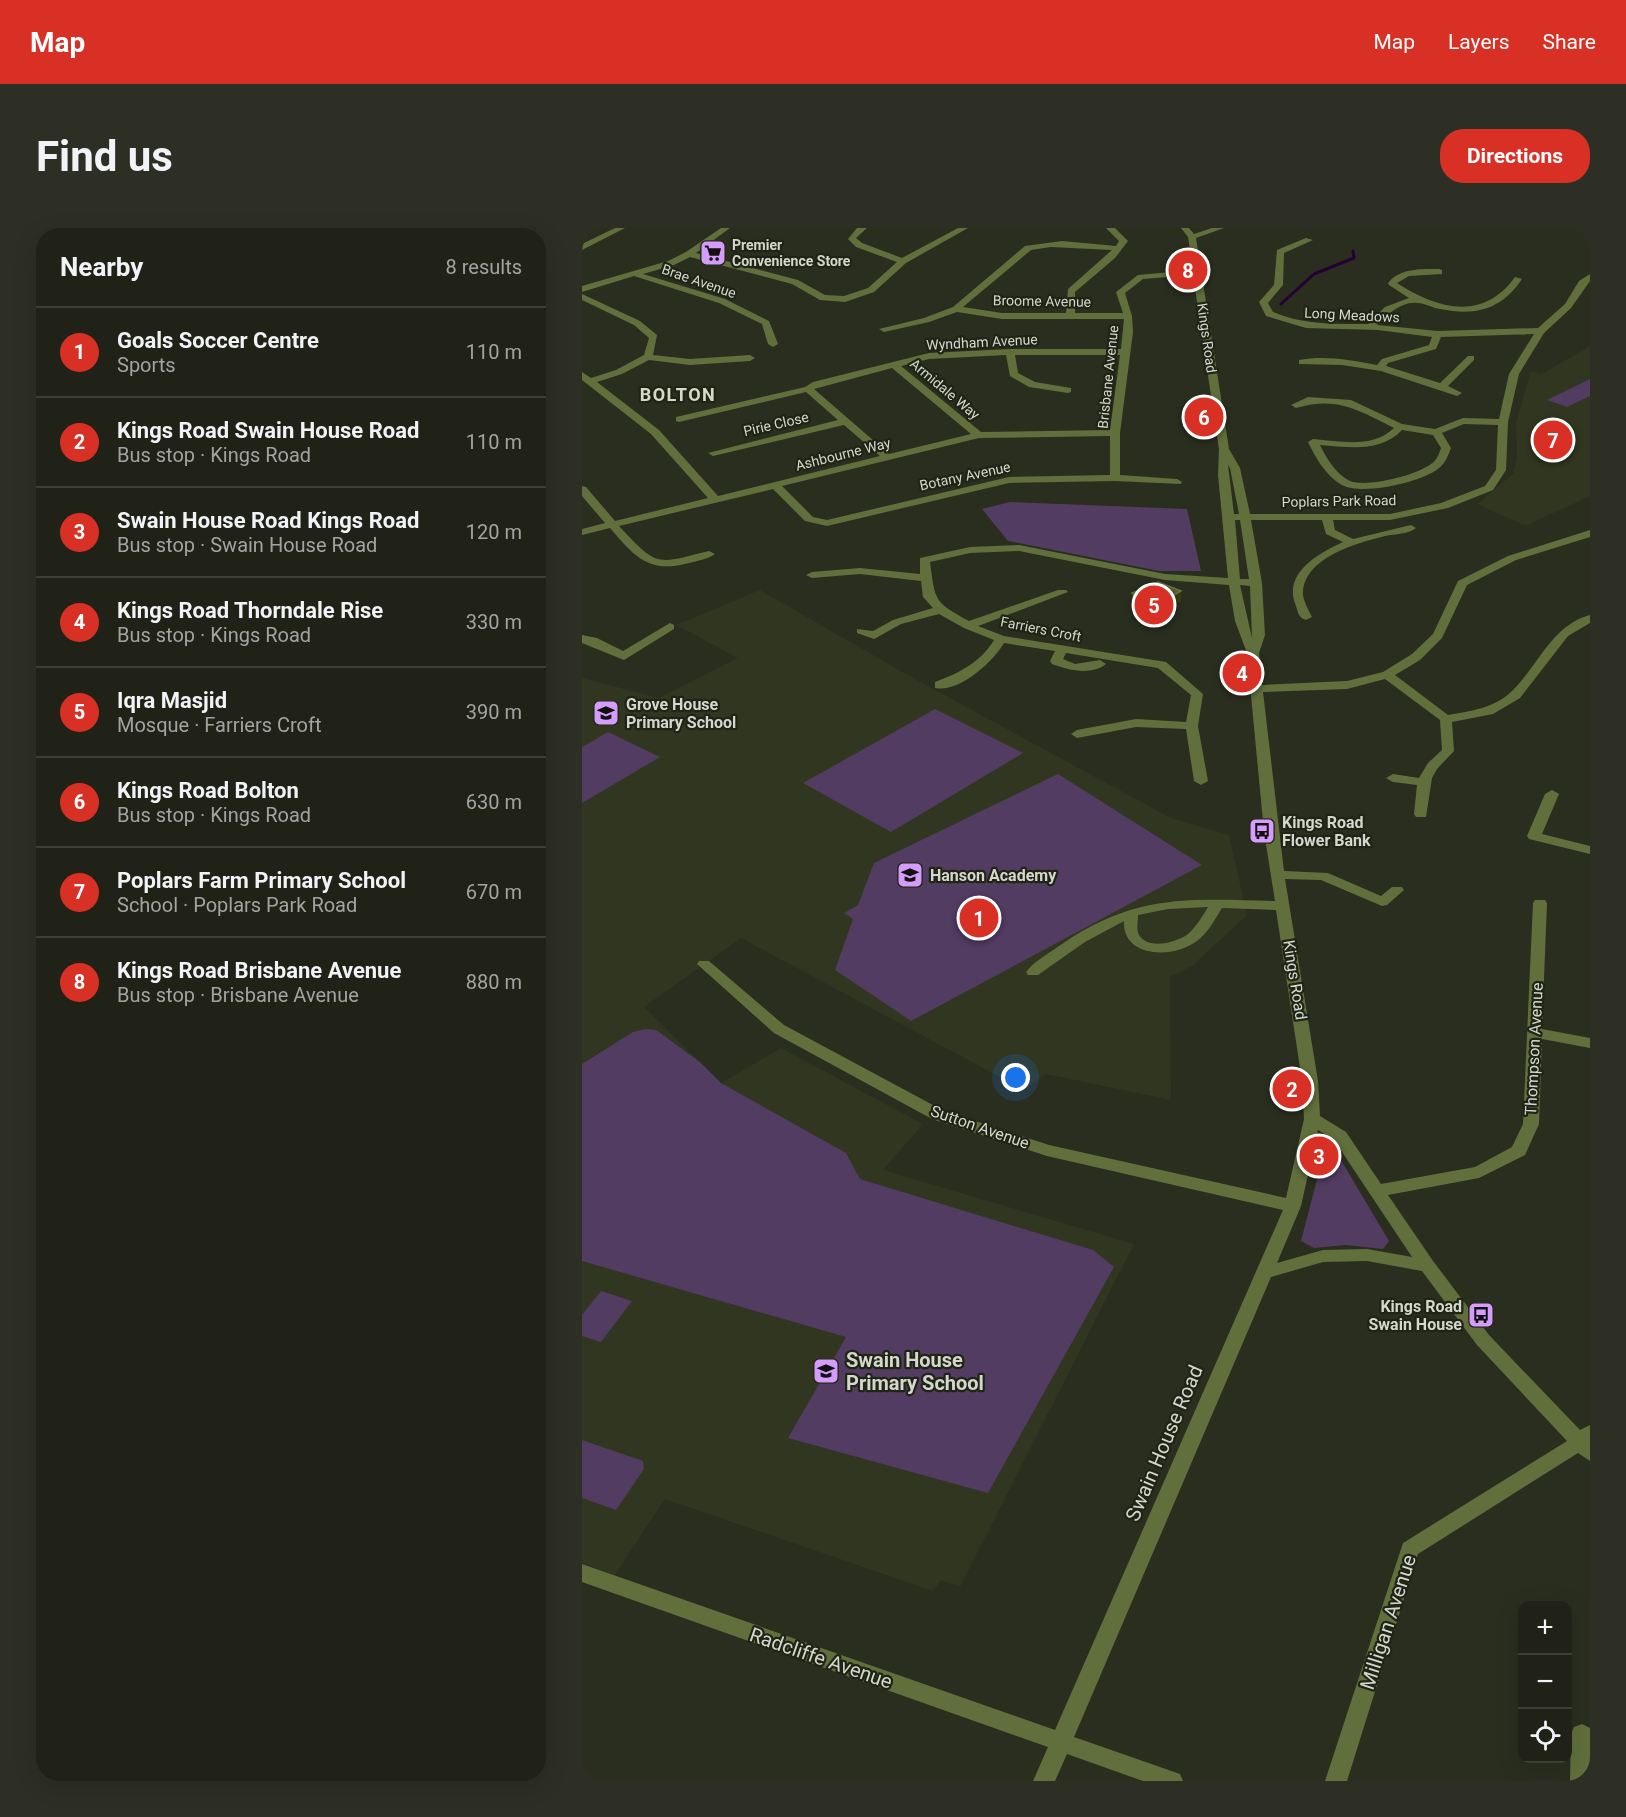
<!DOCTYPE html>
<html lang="en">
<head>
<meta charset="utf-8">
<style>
  body { margin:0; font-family:Roboto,sans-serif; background:#2d2f24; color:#f1f3f6 }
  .controls { position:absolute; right:18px; bottom:18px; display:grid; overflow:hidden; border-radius:12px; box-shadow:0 6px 24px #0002 }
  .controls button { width:54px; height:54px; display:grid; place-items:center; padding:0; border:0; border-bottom:2px solid #3d3f36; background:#202217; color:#f1f3f6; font:30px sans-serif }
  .you { position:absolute; left:434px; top:850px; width:21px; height:21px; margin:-15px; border:4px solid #fff; border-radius:50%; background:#1a73e8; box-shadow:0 0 0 9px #1a73e833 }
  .badge { display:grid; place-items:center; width:39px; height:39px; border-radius:50%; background:#d93025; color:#fff; font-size:20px; font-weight:700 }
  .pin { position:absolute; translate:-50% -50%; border:3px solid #fff; box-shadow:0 2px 6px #0006 }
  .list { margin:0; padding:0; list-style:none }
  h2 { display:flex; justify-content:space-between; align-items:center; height:78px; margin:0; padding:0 24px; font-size:26px }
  h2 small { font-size:20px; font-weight:400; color:#a2a4a1 }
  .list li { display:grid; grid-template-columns:39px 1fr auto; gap:18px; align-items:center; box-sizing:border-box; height:90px; padding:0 24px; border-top:2px solid #3d3f36 }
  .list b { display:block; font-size:22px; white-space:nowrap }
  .list p { margin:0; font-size:20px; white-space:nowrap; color:#a2a4a1 }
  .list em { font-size:20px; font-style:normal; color:#a2a4a1 }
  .icon { flex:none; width:33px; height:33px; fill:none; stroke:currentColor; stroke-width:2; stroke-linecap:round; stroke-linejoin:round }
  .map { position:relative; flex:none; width:1008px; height:1553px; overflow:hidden; border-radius:24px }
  header { display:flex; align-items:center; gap:36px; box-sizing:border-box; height:84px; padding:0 30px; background:#d93025; color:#fff }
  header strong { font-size:28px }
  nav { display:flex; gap:33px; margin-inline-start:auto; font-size:21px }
  .intro { display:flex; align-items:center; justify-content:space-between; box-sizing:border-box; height:144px; padding:0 36px }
  h1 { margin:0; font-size:42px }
  .button { padding:15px 27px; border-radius:24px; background:#d93025; color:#fff; font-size:21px; font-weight:700 }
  main { display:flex; gap:36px; padding:0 36px }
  aside { flex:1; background:#202217; border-radius:24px; box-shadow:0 6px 24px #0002 }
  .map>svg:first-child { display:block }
  .built { fill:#303620 }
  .green { fill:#523c61 }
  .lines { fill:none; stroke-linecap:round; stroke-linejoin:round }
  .stream { stroke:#240037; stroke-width:3 }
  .minor { fill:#616f3c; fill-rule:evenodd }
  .wall { fill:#465316 }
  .shaded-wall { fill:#343e11 }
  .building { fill:#556129; stroke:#697443; stroke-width:1.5 }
  .labels { text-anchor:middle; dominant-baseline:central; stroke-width:4.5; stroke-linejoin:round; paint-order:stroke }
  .far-poi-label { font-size:14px; font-weight:bold; fill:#d4d7cd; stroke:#202415; text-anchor:start }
  .far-street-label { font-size:14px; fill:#d4d7cd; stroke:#202415 }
  .poi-label { font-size:16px; font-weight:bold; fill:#d4d7cd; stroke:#202415; text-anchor:start }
  .street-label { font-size:16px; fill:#d4d7cd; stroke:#202415 }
  .far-district-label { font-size:18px; font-weight:bold; letter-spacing:1.5px; fill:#d5dbc7; stroke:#202415 }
  .near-poi-label { font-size:20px; font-weight:bold; fill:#d4d7cd; stroke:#202415; text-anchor:start }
  .near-street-label { font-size:20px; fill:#d4d7cd; stroke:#202415 }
</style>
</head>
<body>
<header>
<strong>Map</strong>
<nav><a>Map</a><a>Layers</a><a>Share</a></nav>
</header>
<div class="intro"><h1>Find us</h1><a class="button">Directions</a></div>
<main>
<aside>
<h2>Nearby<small>8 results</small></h2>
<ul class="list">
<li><span class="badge">1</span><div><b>Goals Soccer Centre</b><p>Sports</p></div><em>110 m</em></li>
<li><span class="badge">2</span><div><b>Kings Road Swain House Road</b><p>Bus stop · Kings Road</p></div><em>110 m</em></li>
<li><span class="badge">3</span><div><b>Swain House Road Kings Road</b><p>Bus stop · Swain House Road</p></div><em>120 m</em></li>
<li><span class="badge">4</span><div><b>Kings Road Thorndale Rise</b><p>Bus stop · Kings Road</p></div><em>330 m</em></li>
<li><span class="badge">5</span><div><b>Iqra Masjid</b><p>Mosque · Farriers Croft</p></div><em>390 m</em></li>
<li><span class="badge">6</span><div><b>Kings Road Bolton</b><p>Bus stop · Kings Road</p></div><em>630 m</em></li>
<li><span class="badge">7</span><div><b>Poplars Farm Primary School</b><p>School · Poplars Park Road</p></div><em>670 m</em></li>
<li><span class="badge">8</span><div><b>Kings Road Brisbane Avenue</b><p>Bus stop · Brisbane Avenue</p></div><em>880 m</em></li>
</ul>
</aside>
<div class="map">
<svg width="1008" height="1553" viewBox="0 0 1008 1553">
  <rect width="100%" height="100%" fill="#2a2e1f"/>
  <path class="built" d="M1008 118V268L944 298 895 276 931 246 935 230 934 194 949 143 960 146Z
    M178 362 331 450 589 590 647 607 665 687 610 738 588 749 589 872 464 846 442 862 159 710 62 779 139 855 199 820 341 896 301 942 552 1016 378 1359 359 1352 351 1363 83 1271 33 1347 0 1335V450L77 470 156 430 94 397Z"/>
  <path class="green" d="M1008 151V168L985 179 965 172Z
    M428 274 605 281 619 343H577L426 313 400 281Z
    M353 481 441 525 309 604 221 555Z
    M26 504 78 529 0 575V519Z
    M476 546 620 637 329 793 253 742 271 691 262 685 276 677 292 635Z
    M63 801 74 802 118 834 139 855 264 925 278 951 511 1022 532 1039 406 1265 206 1210 264 1109 0 1033V836L51 804Z
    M744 917H750L807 1013 801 1021 764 1017 732 1020 719 1013Z
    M19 1063 50 1073 19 1114 0 1108V1087Z
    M0 1212 61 1233 62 1241 34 1282 0 1270Z"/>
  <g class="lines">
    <path class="stream" d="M699 76 732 46 772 30 771 23"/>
    <path class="minor" d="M33 0H43L0 22V16Z
      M139 0H148L114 25 216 52 243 67 262 68 286 60 315 34 274 19 266 11 275 0H285L274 10 280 15 320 30 376 0H386L324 35 292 64 263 74 238 72 210 56 108 29 92 37 61 46 143 71 187 93 196 116 191 119 186 116 180 96 137 75 52 48 0 64V58L86 33 104 24Z
      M524 0H533L546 13 533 30 493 64V85H541L534 64 556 47 611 42 606 9 599 0H607L612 6 630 0H642L614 10 647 221 658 240 668 286H808L859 275 903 258 914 242 916 197 882 196 860 205 869 220C866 227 864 235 857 240 841 254 780 268 760 257 745 249 733 229 726 214L731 211C758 213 790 221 812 200 776 182 755 168 714 180L709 177 726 169 769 172 820 196 853 201 881 190 917 191 927 146 952 106 859 109 854 121 806 135 804 138 858 155 886 128H892V132L866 158 880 165 875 168 799 143 760 137 717 136V132C742 127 770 132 795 137L800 131 847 117 850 109 796 102 724 100 684 88 677 74 692 57 695 22 724 10 731 12 702 25 701 57 686 75 691 84C722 97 753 96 786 96L803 79 827 70 807 57 806 55C818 40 839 41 857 41L860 42V46L827 48 815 55C855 81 901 94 933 49L940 51C919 82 894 88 858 81 851 80 843 75 835 75 820 73 805 87 795 97L856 103 956 100 983 76 997 53 1008 46V53L989 80 962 105 937 146 926 194 924 242 911 262 866 280 808 292H751L753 302 771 311 829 297 834 300C827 306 813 306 803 308 775 315 720 330 721 367 722 374 727 383 730 389L724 392C717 390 716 385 714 378 700 345 736 326 761 314L744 306 740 292H669L680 355 683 407 677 425 680 457 765 453 801 444 830 426 851 406 876 353 926 328 1008 302V309L934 332 885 357 860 410 838 432 813 447 866 487C889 483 913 480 930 463 956 438 970 397 1008 387V395L986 408 938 470 911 486 870 494 872 523 855 541 850 550 844 589H834L832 586 835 557 811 554 804 550 811 546 837 550 846 535 860 522 858 492 803 451 765 461 681 464 702 643 746 645 799 668 810 659H820L822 662 805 677 800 678 739 652 703 651 736 853 738 888 764 904 799 956 893 939 930 919 941 896 951 675 953 672H963L965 675 960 801 1008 810V820L960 811 957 896 943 927 897 950 806 967 851 1033 907 1107 998 1202 1008 1197V1233L996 1225 836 1326 765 1553H743L821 1315 985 1213 895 1117 840 1043 785 1033 741 1034 689 1049 492 1509 598 1546 601 1553H561L485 1526 473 1553H451L466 1519 0 1354V1336L473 1502 701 982 465 928 350 891 192 805 115 736 117 733H127L202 797 362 883 467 917 704 970 722 891 720 853 694 682 640 680C633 691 626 705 615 713 591 731 540 730 542 693L503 714 456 747H446L444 744C452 733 469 724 480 716 554 665 608 671 693 673L682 604 665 425 653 393 647 357 583 352 437 323 388 325 348 334C353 373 352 374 387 393L476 362H484L486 364 396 398 422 408 584 434 621 466 616 498 626 553 619 557 612 553 604 501 554 499 495 510 489 506 495 502 554 491 604 494 609 467 576 440 484 425 481 431 493 436 518 432 524 436C509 448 486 442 470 436L468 433 473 423 422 415C411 434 377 465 353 460V454C377 445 398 435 412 412L382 400 357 386 319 396 292 411 275 405V401L291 403 311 392 351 380 341 369 339 353 278 346 230 350 224 347 230 344 278 340 338 346V330L388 319 437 317 583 346 646 350 636 247 637 221 611 47 561 51 543 65 550 88 551 104 538 205V247L595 251 600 254 599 256 533 253 427 255 245 298 223 293 191 261 37 298C76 340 74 336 127 323L133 326C126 331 115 333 107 335 67 346 53 329 28 300L0 307V301L23 295 0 268V258L4 259 33 293 126 270 69 206 0 152V144L9 150 34 142 62 127 67 110 52 97 0 72V66L58 93 75 107 71 127 108 131 168 127 173 130 168 133 108 137 67 132 40 146 15 154 77 202 136 268 298 228 262 197 131 228 126 225 256 192 224 164 97 194 94 193V189L223 159 231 154 347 125 428 121H539L542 91H420L375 84 347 94 302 104 297 101 342 90 371 79 443 18 480 13 534 18 537 13ZM469 19 530 22 486 61 484 85H420L381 79 449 22ZM424 127 428 148 447 159 486 165 489 164V160L453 154 436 145 433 127H538L528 202 399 204 319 138 347 131ZM310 140 389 206 307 226 232 161ZM820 202 851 207 859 220C857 226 855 232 849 236 835 247 785 260 768 253 755 247 744 230 738 217 767 219 798 225 820 202ZM528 208V247L427 249 245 292 231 289 200 258 397 210ZM646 237 648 240 657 286H652ZM653 292H658L667 351H658ZM658 357 668 358 670 410ZM626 679C620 689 614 699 606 706 594 715 566 722 557 707 554 701 556 694 556 687L586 681ZM736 902 752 912 830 1029 785 1021 741 1022 695 1035 719 978Z
      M88 395 92 397V401L42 432 0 415V407L15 410 41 423Z
      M970 562 977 566 960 606 1008 618V626L947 611 945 608 963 566Z
      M1000 1496 1008 1500V1553H988L989 1506 992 1499Z"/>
  </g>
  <path class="wall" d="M599 363V373L573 388 550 375V365Z"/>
  <path class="shaded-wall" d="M599 363V373L573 388V378Z"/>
  <path class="building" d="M576 354 599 363 573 378 550 365Z"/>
  <defs>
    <g id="supermarket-square" transform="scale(1.35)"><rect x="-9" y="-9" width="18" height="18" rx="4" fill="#d59cfb" stroke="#202415"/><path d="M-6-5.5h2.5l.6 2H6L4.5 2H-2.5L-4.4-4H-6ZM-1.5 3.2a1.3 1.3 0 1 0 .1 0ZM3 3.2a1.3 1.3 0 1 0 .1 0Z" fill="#111"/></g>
    <g id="school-square" transform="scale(1.35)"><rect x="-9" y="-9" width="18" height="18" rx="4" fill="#d59cfb" stroke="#202415"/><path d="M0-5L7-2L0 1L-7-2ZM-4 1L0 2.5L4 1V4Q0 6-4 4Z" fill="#111"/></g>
    <g id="bus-square" transform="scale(1.35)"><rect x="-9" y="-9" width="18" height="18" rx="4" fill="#d59cfb" stroke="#202415"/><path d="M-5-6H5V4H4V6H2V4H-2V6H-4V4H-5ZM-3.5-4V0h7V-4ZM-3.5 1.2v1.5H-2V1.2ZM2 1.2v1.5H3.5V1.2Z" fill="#111"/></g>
  </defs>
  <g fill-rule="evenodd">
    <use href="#supermarket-square" x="131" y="25"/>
    <use href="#school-square" x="24" y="485"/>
    <use href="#bus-square" x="680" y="603"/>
    <use href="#school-square" x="328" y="647"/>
    <use href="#bus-square" x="899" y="1087"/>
    <use href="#school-square" x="244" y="1143"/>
  </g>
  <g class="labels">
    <g class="far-poi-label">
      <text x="150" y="17">Premier<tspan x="150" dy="16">Convenience Store</tspan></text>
    </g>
    <g class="far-street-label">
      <text transform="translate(117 53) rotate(19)">Brae Avenue</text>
      <text transform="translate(460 73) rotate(1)">Broome Avenue</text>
      <text transform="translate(770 87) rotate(3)">Long Meadows</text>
      <text transform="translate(625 110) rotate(82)">Kings Road</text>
      <text transform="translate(400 114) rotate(-3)">Wyndham Avenue</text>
      <text transform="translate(526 149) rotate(-84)">Brisbane Avenue</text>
      <text transform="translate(363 161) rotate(40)">Armidale Way</text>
      <text transform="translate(194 196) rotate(-13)">Pirie Close</text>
      <text transform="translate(261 226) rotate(-14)">Ashbourne Way</text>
      <text transform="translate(383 248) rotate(-12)">Botany Avenue</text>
      <text transform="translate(757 273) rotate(-1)">Poplars Park Road</text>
      <text transform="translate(459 401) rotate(11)">Farriers Croft</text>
    </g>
    <g class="poi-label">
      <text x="44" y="476">Grove House<tspan x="44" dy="18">Primary School</tspan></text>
      <text x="700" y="594">Kings Road<tspan x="700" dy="18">Flower Bank</tspan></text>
      <text x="348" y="647">Hanson Academy</text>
      <text x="880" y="1078" text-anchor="end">Kings Road<tspan x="880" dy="18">Swain House</tspan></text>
    </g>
    <g class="street-label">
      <text transform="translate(713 752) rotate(81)">Kings Road</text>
      <text transform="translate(952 821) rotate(-87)">Thompson Avenue</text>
      <text transform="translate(398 899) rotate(19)">Sutton Avenue</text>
    </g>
    <g class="far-district-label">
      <text x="96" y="166">BOLTON</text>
    </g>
    <g class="near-poi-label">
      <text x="264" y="1132">Swain House<tspan x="264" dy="23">Primary School</tspan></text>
    </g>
    <g class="near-street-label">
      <text transform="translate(582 1215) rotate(-67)">Swain House Road</text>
      <text transform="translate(806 1394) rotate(-72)">Milligan Avenue</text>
      <text transform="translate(239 1430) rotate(19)">Radcliffe Avenue</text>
    </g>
  </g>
</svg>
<div class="controls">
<button>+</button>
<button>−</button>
<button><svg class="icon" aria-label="locate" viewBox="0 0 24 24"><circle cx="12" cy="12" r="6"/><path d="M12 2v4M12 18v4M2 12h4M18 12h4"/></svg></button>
</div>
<div class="you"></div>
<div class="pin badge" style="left:397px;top:690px">1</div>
<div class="pin badge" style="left:710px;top:861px">2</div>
<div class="pin badge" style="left:737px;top:928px">3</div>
<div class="pin badge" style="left:660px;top:445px">4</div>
<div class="pin badge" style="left:572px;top:377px">5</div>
<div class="pin badge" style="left:622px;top:189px">6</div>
<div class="pin badge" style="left:971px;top:212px">7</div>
<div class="pin badge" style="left:606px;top:42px">8</div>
</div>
</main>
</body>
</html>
